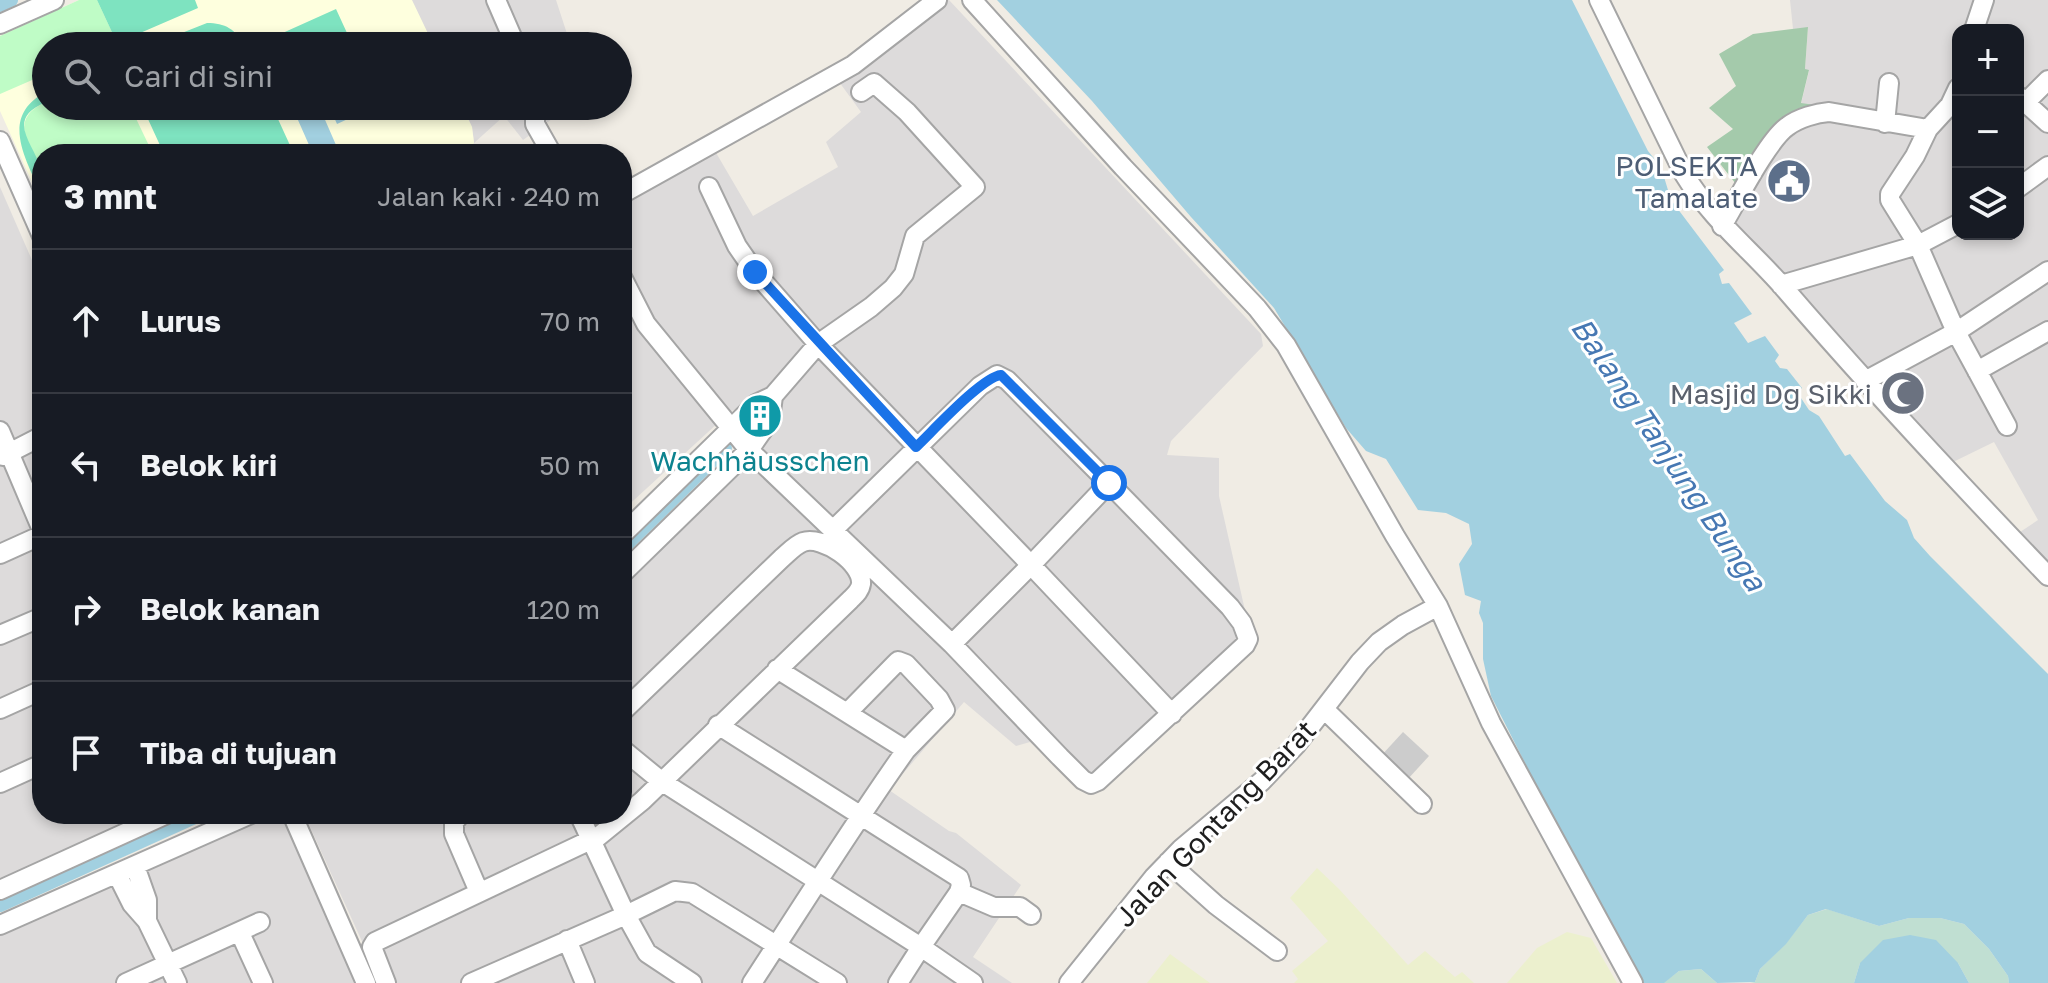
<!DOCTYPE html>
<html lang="id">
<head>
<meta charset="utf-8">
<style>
  body { margin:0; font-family:"Golos Text",sans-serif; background:#242831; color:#f1f3f6 }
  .controls { position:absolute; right:24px; top:24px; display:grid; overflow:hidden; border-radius:16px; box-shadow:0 4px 12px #0003 }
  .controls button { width:72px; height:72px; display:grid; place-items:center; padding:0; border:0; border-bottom:2px solid #363941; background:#171b24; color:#f1f3f6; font:40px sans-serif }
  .stop { position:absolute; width:24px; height:24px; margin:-18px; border:6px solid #1a73e8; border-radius:50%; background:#fff }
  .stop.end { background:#1a73e8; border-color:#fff; box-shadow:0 2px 8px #0008 }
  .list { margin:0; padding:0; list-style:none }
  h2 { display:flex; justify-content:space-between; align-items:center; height:104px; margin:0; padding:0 32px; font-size:34px }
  h2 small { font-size:26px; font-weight:400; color:#9ea1a6 }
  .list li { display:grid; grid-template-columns:52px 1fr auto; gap:24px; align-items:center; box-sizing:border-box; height:144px; padding:0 32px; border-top:2px solid #363941 }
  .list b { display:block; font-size:30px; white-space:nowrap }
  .list em { font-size:26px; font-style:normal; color:#9ea1a6 }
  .icon { flex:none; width:44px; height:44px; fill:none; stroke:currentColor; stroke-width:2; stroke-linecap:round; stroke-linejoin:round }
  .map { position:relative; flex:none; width:2048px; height:983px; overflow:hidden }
  .search { position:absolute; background:#171b24; box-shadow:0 4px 12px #0003; left:32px; top:32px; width:600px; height:88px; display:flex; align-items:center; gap:20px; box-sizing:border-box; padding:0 28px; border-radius:44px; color:#9ea1a6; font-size:30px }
  .panel { position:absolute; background:#171b24; box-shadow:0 4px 12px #0003; left:32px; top:144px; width:600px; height:680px; border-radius:32px }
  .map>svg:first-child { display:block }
  .residential { fill:#dddbdb; fill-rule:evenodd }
  .education { fill:#feffde }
  .religious { fill:#ccc }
  .farmland { fill:#ecf0ce }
  .wetland { fill:#c0dfd2 }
  .cemetery { fill:#a4caab }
  .park { fill:#bffcc6 }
  .pitch { fill:#7ee3c0 }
  .water { fill:#a2d0e0 }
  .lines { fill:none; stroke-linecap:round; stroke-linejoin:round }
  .canal { stroke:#a2d0e0; stroke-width:14 }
  .minor-casing { stroke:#a5a5a5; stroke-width:22 }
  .minor { stroke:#fff; stroke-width:18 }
  .route { stroke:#1a73e8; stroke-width:10 }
  .labels { text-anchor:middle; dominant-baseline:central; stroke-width:6; stroke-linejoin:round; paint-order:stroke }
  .service-label { font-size:28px; fill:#4e5e75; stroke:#fff; text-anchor:end }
  .worship-label { font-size:28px; fill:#5b616d; stroke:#fff; text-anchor:end }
  .culture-label { font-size:28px; fill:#0d838f; stroke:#fff }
  .street-label { font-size:28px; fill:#1e1e1e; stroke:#fff }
  .water-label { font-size:30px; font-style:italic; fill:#4678b3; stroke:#fff }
</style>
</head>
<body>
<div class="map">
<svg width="2048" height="983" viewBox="0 0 2048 983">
  <rect width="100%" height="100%" fill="#f0ece4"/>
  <path class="residential" d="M411 0H556L571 46H433Z
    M942 0H949L1261 334 1263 346 1171 441 1167 455 1219 458V496L1252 641 1090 794 1030 742 1016 746 964 702 889 790 949 831 956 833 1021 885 973 957 1012 983H381L304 814H622V575L766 432 741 408 731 411 622 511V198L715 151 753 216 838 167 826 142 861 112 837 79Z
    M1790 0H2048V569L2014 536 2038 520 1994 442 1951 463 1719 217 1801 104 1809 71 1805 70 1808 28 1793 29ZM1958 30H2018V234H1958Z
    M462 106H570L523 140 504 116 474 143 472 127Z
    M0 187 42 283V814H159L0 884Z
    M256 814H292L368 983H0V928Z"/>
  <path class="education" d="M79 0H412L434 46H46V106H462L472 127 474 143 464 154H42V204L0 111V36Z"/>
  <path class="religious" d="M1403 732 1429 756 1407 780 1380 757Z"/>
  <path class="farmland" d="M1317 868 1339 889 1408 965 1425 951 1455 977 1462 972 1474 983H1294L1298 979 1292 971 1328 941 1290 898Z
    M1567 932 1591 938 1617 983H1507L1537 948Z
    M1170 954 1210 983H1147Z"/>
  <path class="wetland" d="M1827 909 1879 926 1909 918H1940L1964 924 1989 949 2008 976 2009 983H1969L1958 963H1860L1854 983H1750L1755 982 1760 969 1786 943 1808 915Z
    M1701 969 1717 983H1663L1679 971Z"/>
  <path class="cemetery" d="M1808 27 1805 69 1809 70 1801 103 1815 105 1739 188 1707 147 1733 129 1709 108 1736 86 1719 54 1753 34Z"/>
  <path class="park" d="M79 0H97L117 43 110 46H46V74L0 94V36Z
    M46 102V106H130L153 154H42V171C29 144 8 119 46 102Z"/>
  <path class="pitch" d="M97 0H195L198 8 117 43Z
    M336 9 353 46H270L267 40Z
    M207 23C225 23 236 29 244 46H149Z
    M46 92V102C4 120 34 142 41 170 43 178 42 188 42 196 24 156 0 116 46 92Z
    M142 106H272L294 154H164Z"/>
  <path class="water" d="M997 0H1572L1648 151 1661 167 1671 200 1724 270 1719 274 1722 284 1729 283 1752 314 1734 323 1748 343 1765 336 1779 355 1775 361 1780 368 1787 369 1802 388 1797 392 1809 410 1819 416 1845 456 1850 454 1885 501 1907 520 1914 538 1930 556 2048 674V983H2009L2008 976 1989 949 1964 924 1940 918H1909L1879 926 1826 909 1808 915 1786 944 1760 969 1755 982 1717 983 1701 969 1679 971 1664 983H1642L1598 907 1491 696 1483 659V623L1479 613 1481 601 1465 595 1459 564 1472 544 1469 524 1446 513 1418 510 1386 459 1366 451 1346 428 1274 308 1191 217 1092 101Z
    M306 106H319L336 145 313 154 294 111Z
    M329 106H344L350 118 337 124Z
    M1910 935 1936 940 1958 963 1969 983H1854L1860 963 1883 940Z"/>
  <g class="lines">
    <path class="canal" d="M0 5 11 0
      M622 549 725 448
      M0 905 201 814"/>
    <g class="minor-casing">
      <path id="minor" d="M496 0 516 46
        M972 0 1123 167 1257 308 1286 345 1395 536 1438 606 1491 723 1633 983
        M1599 0 1684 174C1712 220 1750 249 1784 288 1869 387 1958 482 2048 576
        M0 24 54 0
        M1974 30 1984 0
        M2018 96 2048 123
        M2026 102 2048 80
        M535 106V124L552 154
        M1885 123 1889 83
        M1928 129 1915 156 1890 194V200L1918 245 1956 332 2007 426
        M0 141 42 236
        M709 187 737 246 755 272 818 344 1031 565 1109 483 1007 380 997 375 980 386 832 531
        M2018 188 2048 166
        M622 194 853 65 937 0
        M1722 226C1736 203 1768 139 1788 126 1799 118 1816 113 1829 112L1928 129 1950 105 1958 88
        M622 277 646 324 749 450 952 644 1060 757 1083 780 1091 784 1098 781 1245 645 1248 639 1242 623 1230 607 1109 483
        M1781 285 1918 245 1958 224
        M1977 371 2048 331
        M1865 381 1956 332 2048 271
        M0 431 42 530
        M3 456 42 436
        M622 535 756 404 773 396 818 344 871 307 893 288 904 274 915 236 975 187 907 112 874 83 861 92
        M0 554 42 535
        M622 574 749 450 770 420 773 396
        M0 635 42 617
        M952 644 1031 565 1172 714
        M0 709 42 690
        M1325 710 1422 804
        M848 712 895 664 898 661 906 664 939 699 945 710 906 750
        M622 749 661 781 921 947 959 892 961 885 959 878 718 725
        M0 783 42 764
        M292 814 366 983
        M461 814 454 822V834L479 892
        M1168 862 1216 905 1277 951
        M135 866 147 900V921
        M117 874 132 904 147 921 177 983
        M0 890 167 814
        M959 892 994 907H1020L1031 915
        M0 925 251 814
        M240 933 263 983
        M567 940 585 983
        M126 983 260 922
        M386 983 372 947 375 942 599 836 642 801 850 600C855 595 860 591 861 584 863 563 822 535 803 542 795 545 788 553 782 558L622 712
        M471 983 626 915 579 814
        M692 983 647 953 626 915 675 891 692 893 837 983
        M752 983C803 905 852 826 906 750L777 669
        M898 983 921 947 973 983
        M1069 983 1154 877 1181 849 1262 781 1296 745 1360 662 1379 642 1403 625 1438 606"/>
    </g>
    <use href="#minor" class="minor"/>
  </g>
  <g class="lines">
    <path class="route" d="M755 272 916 447C932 432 982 377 1001 375L1109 483"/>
  </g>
  <defs>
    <g id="civic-disc" transform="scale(2.3)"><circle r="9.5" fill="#5c6f8a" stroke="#fff"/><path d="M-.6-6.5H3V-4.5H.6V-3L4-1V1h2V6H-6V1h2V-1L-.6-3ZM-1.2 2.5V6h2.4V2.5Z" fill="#fff"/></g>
    <g id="mosque-disc" transform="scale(2.3)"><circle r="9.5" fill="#6b7280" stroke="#fff"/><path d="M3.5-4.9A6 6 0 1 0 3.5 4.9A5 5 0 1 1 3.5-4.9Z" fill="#fff"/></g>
    <g id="building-disc" transform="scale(2.3)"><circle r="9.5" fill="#0f9aa8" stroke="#fff"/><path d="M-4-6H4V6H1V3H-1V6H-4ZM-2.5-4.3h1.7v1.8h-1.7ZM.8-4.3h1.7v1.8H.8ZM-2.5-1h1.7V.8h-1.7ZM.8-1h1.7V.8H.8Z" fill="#fff"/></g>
  </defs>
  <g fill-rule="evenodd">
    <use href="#civic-disc" x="1789" y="181"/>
    <use href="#mosque-disc" x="1903" y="393"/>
    <use href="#building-disc" x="760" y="416"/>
  </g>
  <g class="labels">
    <g class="service-label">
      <text x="1758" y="165">POLSEKTA<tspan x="1758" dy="32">Tamalate</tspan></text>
    </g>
    <g class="worship-label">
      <text x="1872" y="393">Masjid Dg Sikki</text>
    </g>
    <g class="culture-label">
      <text x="760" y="460">Wachhäusschen</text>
    </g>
    <g class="street-label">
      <text transform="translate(1215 823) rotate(-46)">Jalan Gontang Barat</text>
    </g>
    <g class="water-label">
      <text transform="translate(1669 454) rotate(56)">Balang Tanjung Bunga</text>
    </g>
  </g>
</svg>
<div class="controls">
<button>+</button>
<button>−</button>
<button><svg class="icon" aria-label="layers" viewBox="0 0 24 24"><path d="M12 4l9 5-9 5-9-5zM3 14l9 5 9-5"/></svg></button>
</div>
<div class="stop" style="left:1109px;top:483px"></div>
<div class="stop end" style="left:755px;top:272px"></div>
<div class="search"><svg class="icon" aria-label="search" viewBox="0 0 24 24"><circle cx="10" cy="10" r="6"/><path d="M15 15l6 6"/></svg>Cari di sini</div>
<section class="panel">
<h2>3 mnt<small>Jalan kaki · 240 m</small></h2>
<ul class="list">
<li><svg class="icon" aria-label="ahead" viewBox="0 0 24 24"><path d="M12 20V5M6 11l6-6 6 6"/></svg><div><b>Lurus</b></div><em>70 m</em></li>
<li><svg class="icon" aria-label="left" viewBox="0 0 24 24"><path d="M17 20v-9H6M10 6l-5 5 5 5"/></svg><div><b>Belok kiri</b></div><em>50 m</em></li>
<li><svg class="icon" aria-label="right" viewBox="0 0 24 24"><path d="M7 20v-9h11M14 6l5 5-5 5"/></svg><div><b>Belok kanan</b></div><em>120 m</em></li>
<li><svg class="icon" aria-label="arrive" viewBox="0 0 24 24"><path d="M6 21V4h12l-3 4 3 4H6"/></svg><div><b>Tiba di tujuan</b></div></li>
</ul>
</section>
</div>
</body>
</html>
